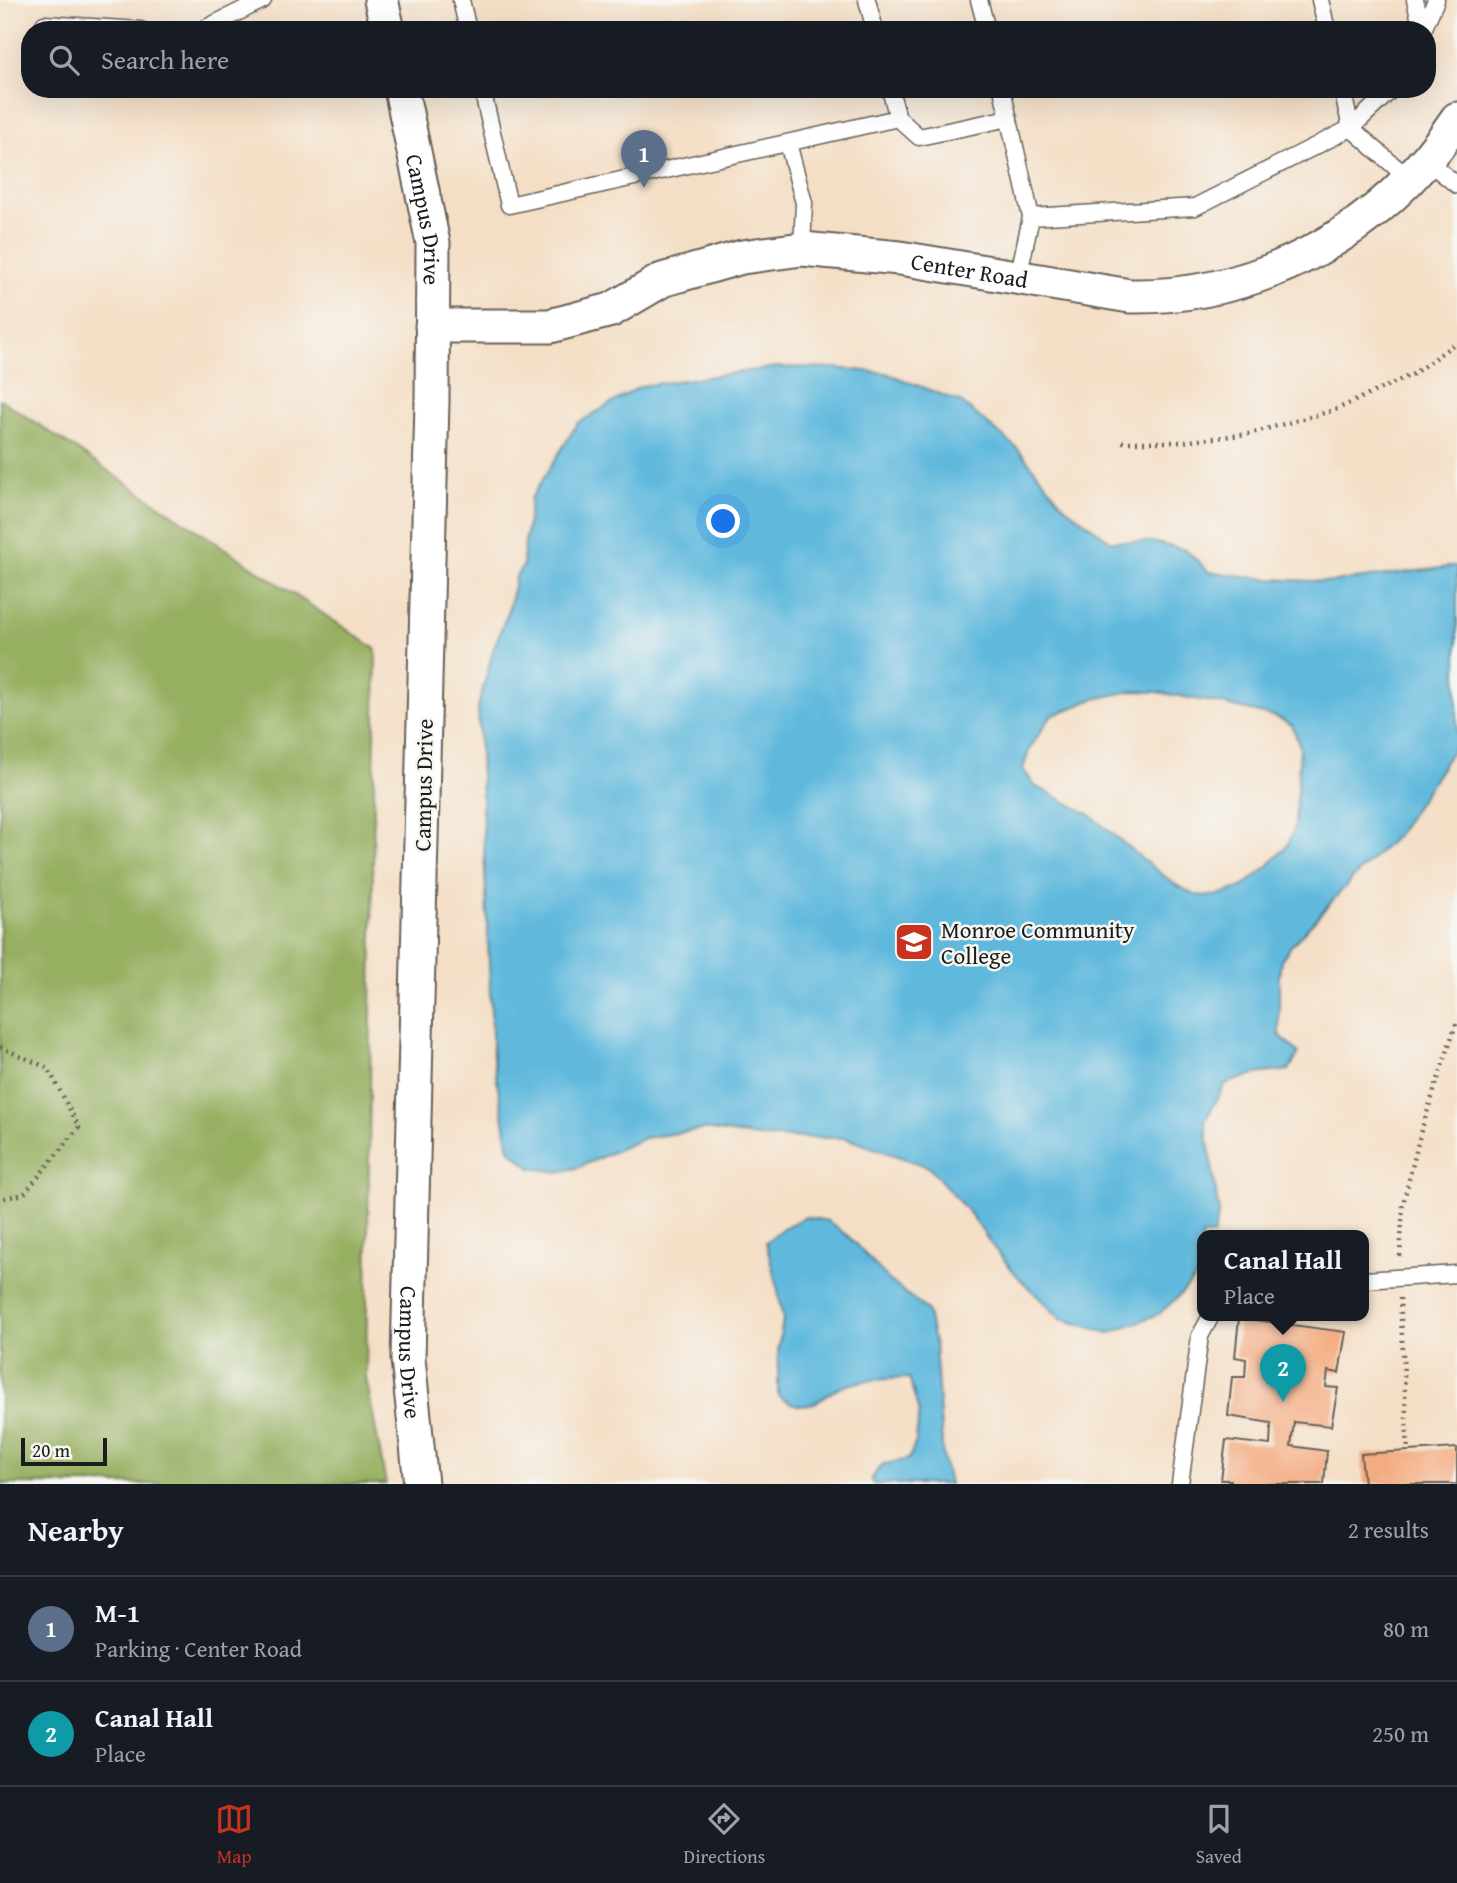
<!DOCTYPE html>
<html lang="en">
<head>
<meta charset="utf-8">
<style>
  body { margin:0; font-family:"Gentium Book Plus",serif; background:#242831; color:#f1f3f6 }
  .scale { position:absolute; left:21px; bottom:18px; width:86px; box-sizing:border-box; padding-left:7px; border:4px solid #1c1c1c; border-top:0; font-size:19px; line-height:24px; white-space:nowrap; color:#1c1c1c; -webkit-text-stroke:5px #f6f6f2; paint-order:stroke }
  .you { position:absolute; left:724px; top:522px; width:24px; height:24px; margin:-18px; border:5px solid #fff; border-radius:50%; background:#1a73e8; box-shadow:0 0 0 10px #1a73e833 }
  .badge { display:grid; place-items:center; width:46px; height:46px; border-radius:50%; background:#c8321e; color:#fff; font-size:23px; font-weight:700 }
  .pin { position:absolute; translate:-50% -58px; filter:drop-shadow(0 2px 4px #0008) }
  .pin::after { content:''; position:absolute; top:37px; width:24px; height:21px; background:inherit; clip-path:polygon(0 0,100% 0,50% 100%) }
  .popup { position:absolute; left:1197px; top:1230px; width:172px; height:91px; box-sizing:border-box; display:grid; place-content:center; border-radius:14px; background:#171b24; filter:drop-shadow(0 2px 5px #0005); font-size:23px; white-space:nowrap; color:#9ea1a6 }
  .popup b { font-size:26px; color:#f1f3f6 }
  .popup::after { content:''; position:absolute; left:50%; top:100%; margin-left:-14px; border:14px solid transparent; border-top-color:#171b24 }
  .list { margin:0; padding:0; list-style:none }
  h2 { display:flex; justify-content:space-between; align-items:center; height:91px; margin:0; padding:0 28px; font-size:30px }
  h2 small { font-size:23px; font-weight:400; color:#9ea1a6 }
  .list li { display:grid; grid-template-columns:46px 1fr auto; gap:21px; align-items:center; box-sizing:border-box; height:105px; padding:0 28px; border-top:2px solid #363941 }
  .list b { display:block; font-size:26px; white-space:nowrap }
  .list p { margin:0; font-size:23px; white-space:nowrap; color:#9ea1a6 }
  .list em { font-size:23px; font-style:normal; color:#9ea1a6 }
  .icon { flex:none; width:38px; height:38px; fill:none; stroke:currentColor; stroke-width:2; stroke-linecap:round; stroke-linejoin:round }
  .map { position:relative; flex:none; width:1457px; height:1484px; overflow:hidden }
  .search { position:absolute; background:#171b24; box-shadow:0 7px 28px #0002; left:21px; right:21px; top:21px; height:77px; display:flex; align-items:center; gap:18px; box-sizing:border-box; padding:0 24px; border-radius:28px; color:#9ea1a6; font-size:26px }
  .sheet { height:301px; background:#171b24 }
  nav { display:flex; justify-content:space-around; align-items:center; box-sizing:border-box; height:98px; border-top:2px solid #363941; background:#171b24; font-size:19px; color:#9ea1a6 }
  nav a { display:grid; justify-items:center; gap:4px }
  nav .on { color:#c8321e }
  .map>svg:first-child { display:block }
  .forest { fill:#96af60; stroke:#59663e; stroke-width:2 }
  .water { fill:#60b9dd; stroke:#3e6a7c; stroke-width:2; fill-rule:evenodd }
  .building { fill:#f4ab80 }
  .lines { fill:none; stroke-linecap:round; stroke-linejoin:round }
  .lane-casing { stroke:#686058; stroke-width:19 }
  .street-casing { stroke:#686058; stroke-width:37 }
  .path { stroke:#686058; stroke-width:4.5; stroke-dasharray:2 5; stroke-linecap:butt }
  .lane { stroke:#fff; stroke-width:16 }
  .street { stroke:#fff; stroke-width:33 }
  .labels { text-anchor:middle; dominant-baseline:central; stroke-width:5; stroke-linejoin:round; paint-order:stroke }
  .street-label { font-size:23px; fill:#1c1c1c; stroke:#f6f6f2 }
  .poi-label { font-size:23px; fill:#1c1c1c; stroke:#f6f6f2; text-anchor:start }
</style>
</head>
<body>
<div class="map">
<svg width="1457" height="1484" viewBox="0 0 1457 1484">
  <rect width="100%" height="100%" fill="#f6f6f2"/>
  <filter id="ink" filterUnits="userSpaceOnUse"><feTurbulence type="fractalNoise" baseFrequency=".0143" numOctaves="2"/><feDisplacementMap in="SourceGraphic" scale="14" xChannelSelector="R" yChannelSelector="G"/><feConvolveMatrix kernelMatrix="1 2 1 2 8 2 1 2 1" color-interpolation-filters="sRGB"/></filter>
  <filter id="wash" filterUnits="userSpaceOnUse"><feTurbulence type="fractalNoise" baseFrequency=".00686" numOctaves="4" result="noise"/><feDisplacementMap in="SourceGraphic" scale="28" xChannelSelector="R" yChannelSelector="G"/><feGaussianBlur stdDeviation="1.57" result="paint"/><feColorMatrix in="noise" values="0 0 0 0 0 0 0 0 0 0 0 0 0 0 0 0 0 1.4 0 .05"/><feComposite in="paint" operator="in"/></filter>
  <g filter="url(#wash)">
    <rect width="100%" height="100%" fill="#f4dfc6"/>
    <path class="forest" d="M0 399 376 649 366 1378 386 1484H0Z"/>
    <path class="water" d="M777 367 834 368 886 373 961 402 1018 449 1064 506 1110 541 1152 542 1186 550 1209 572 1270 579 1332 582 1457 566V740L1454 748 1397 835 1355 876 1292 945 1281 960 1279 977V1035L1299 1053 1289 1070 1255 1074 1225 1084 1205 1121 1219 1212 1213 1236H1202V1264L1198 1275 1179 1296 1159 1314 1109 1333 1061 1319 1020 1279 993 1247 972 1216 929 1167 845 1138 757 1137 705 1129 644 1138 577 1168 558 1172 531 1168 509 1149 493 1059 478 707 494 647 508 612 516 576 523 566 524 549 531 498 578 423 641 386ZM1132 691 1157 692 1218 703 1276 717 1292 725 1300 747 1295 825 1288 845 1267 867 1242 887 1215 896 1195 895 1176 885 1146 862 1089 814 1035 786 1023 769 1030 748 1051 716 1094 699Z
      M805 1217 828 1221 849 1237 888 1279 927 1310 935 1345 943 1457 949 1484H873L871 1480 881 1465 909 1459 916 1441 919 1412 909 1378C885 1379 859 1379 837 1389 828 1393 819 1403 809 1405 797 1408 787 1401 778 1396V1350L783 1320 778 1291 766 1242 783 1228Z"/>
    <g id="blocks">
      <path class="building" d="M1239 1318 1346 1332 1339 1373 1328 1371 1326 1387 1338 1388 1331 1426 1294 1422 1291 1446 1327 1451 1324 1484H1230L1231 1480H1221L1226 1440 1270 1445 1271 1423 1228 1416 1232 1377H1245L1246 1359 1235 1357Z
        M1457 1448V1484H1364L1361 1454Z"/>
    </g>
  </g>
  <g filter="url(#ink)">
    <use href="#blocks" fill-opacity="0" stroke="#686058" stroke-width="2"/>
    <g class="lines">
      <g class="lane-casing">
        <path id="lane" d="M461 0 468 30
          M867 0 875 30
          M979 0 987 30
          M1320 0 1327 30
          M1415 0 1422 30
          M44 24 141 30
          M202 30 263 0
          M1423 30 1436 0
          M482 89 509 205 898 118
          M890 89 898 118 919 137 1009 118
          M1002 89 1031 217 1018 278
          M1392 89 1351 128 1409 179
          M788 143 804 203 802 249
          M1427 161 1457 185
          M1031 217 1195 207 1351 128 1342 89
          M1364 1280 1457 1274
          M1180 1484 1200 1336 1211 1316"/>
      </g>
      <g class="street-casing">
        <g id="street">
          <path d="M381 0 388 30"/>
          <path id="s1" d="M401 89 433 243 432 401 408 1359 421 1484"/>
          <path id="s2" d="M432 326H550L611 310 662 280 742 257 802 249 900 258 1130 296C1263 298 1385 229 1457 119"/>
        </g>
      </g>
      <path class="path" d="M1122 442H1182L1248 434 1335 410 1413 374 1457 342
        M0 1047 48 1068 79 1127 24 1194 0 1199
        M1400 1256 1403 1204 1421 1131 1457 1021
        M1400 1298 1408 1451
        M1290 1325 1291 1316"/>
      <use href="#lane" class="lane"/>
      <use href="#street" class="street"/>
    </g>
  </g>
  <defs>
    <g id="university-square" transform="scale(2.0125)"><rect x="-9" y="-9" width="18" height="18" rx="4" fill="#c8321e" stroke="#f6f6f2"/><path d="M0-5L7-2L0 1L-7-2ZM-4 1L0 2.5L4 1V4Q0 6-4 4Z" fill="#fff"/></g>
  </defs>
  <g fill-rule="evenodd">
    <use href="#university-square" x="914" y="942"/>
  </g>
  <g class="labels">
    <g class="street-label">
      <text stroke="none"><textPath href="#s1" startOffset="133">Campus Drive</textPath></text>
      <text stroke="none"><textPath href="#s2" startOffset="553">Center Road</textPath></text>
      <text transform="translate(423 785) rotate(-89)">Campus Drive</text>
      <text stroke="none"><textPath href="#s1" startOffset="1267">Campus Drive</textPath></text>
    </g>
    <g class="poi-label">
      <text x="941" y="929">Monroe Community<tspan x="941" dy="26">College</tspan></text>
    </g>
  </g>
</svg>
<div class="scale">20 m</div>
<div class="you"></div>
<div class="pin badge" style="left:644px;top:188px;background:#5c6f8a">1</div>
<div class="pin badge" style="left:1283px;top:1402px;background:#0f9aa8">2</div>
<div class="popup"><b>Canal Hall</b>Place</div>
<div class="search"><svg class="icon" aria-label="search" viewBox="0 0 24 24"><circle cx="10" cy="10" r="6"/><path d="M15 15l6 6"/></svg>Search here</div>
</div>
<section class="sheet">
<h2>Nearby<small>2 results</small></h2>
<ul class="list">
<li><span class="badge" style="background:#5c6f8a">1</span><div><b>M-1</b><p>Parking · Center Road</p></div><em>80 m</em></li>
<li><span class="badge" style="background:#0f9aa8">2</span><div><b>Canal Hall</b><p>Place</p></div><em>250 m</em></li>
</ul>
</section>
<nav>
<a class="on"><svg class="icon" aria-label="map" viewBox="0 0 24 24"><path d="M3 6l6-2 6 2 6-2v14l-6 2-6-2-6 2zM9 4v14M15 6v14"/></svg>Map</a>
<a><svg class="icon" aria-label="directions" viewBox="0 0 24 24"><path d="M12 3l9 9-9 9-9-9zM9 14v-3h6M13 9l2 2-2 2"/></svg>Directions</a>
<a><svg class="icon" aria-label="saved" viewBox="0 0 24 24"><path d="M7 4h10v16l-5-4-5 4z"/></svg>Saved</a>
</nav>
</body>
</html>
